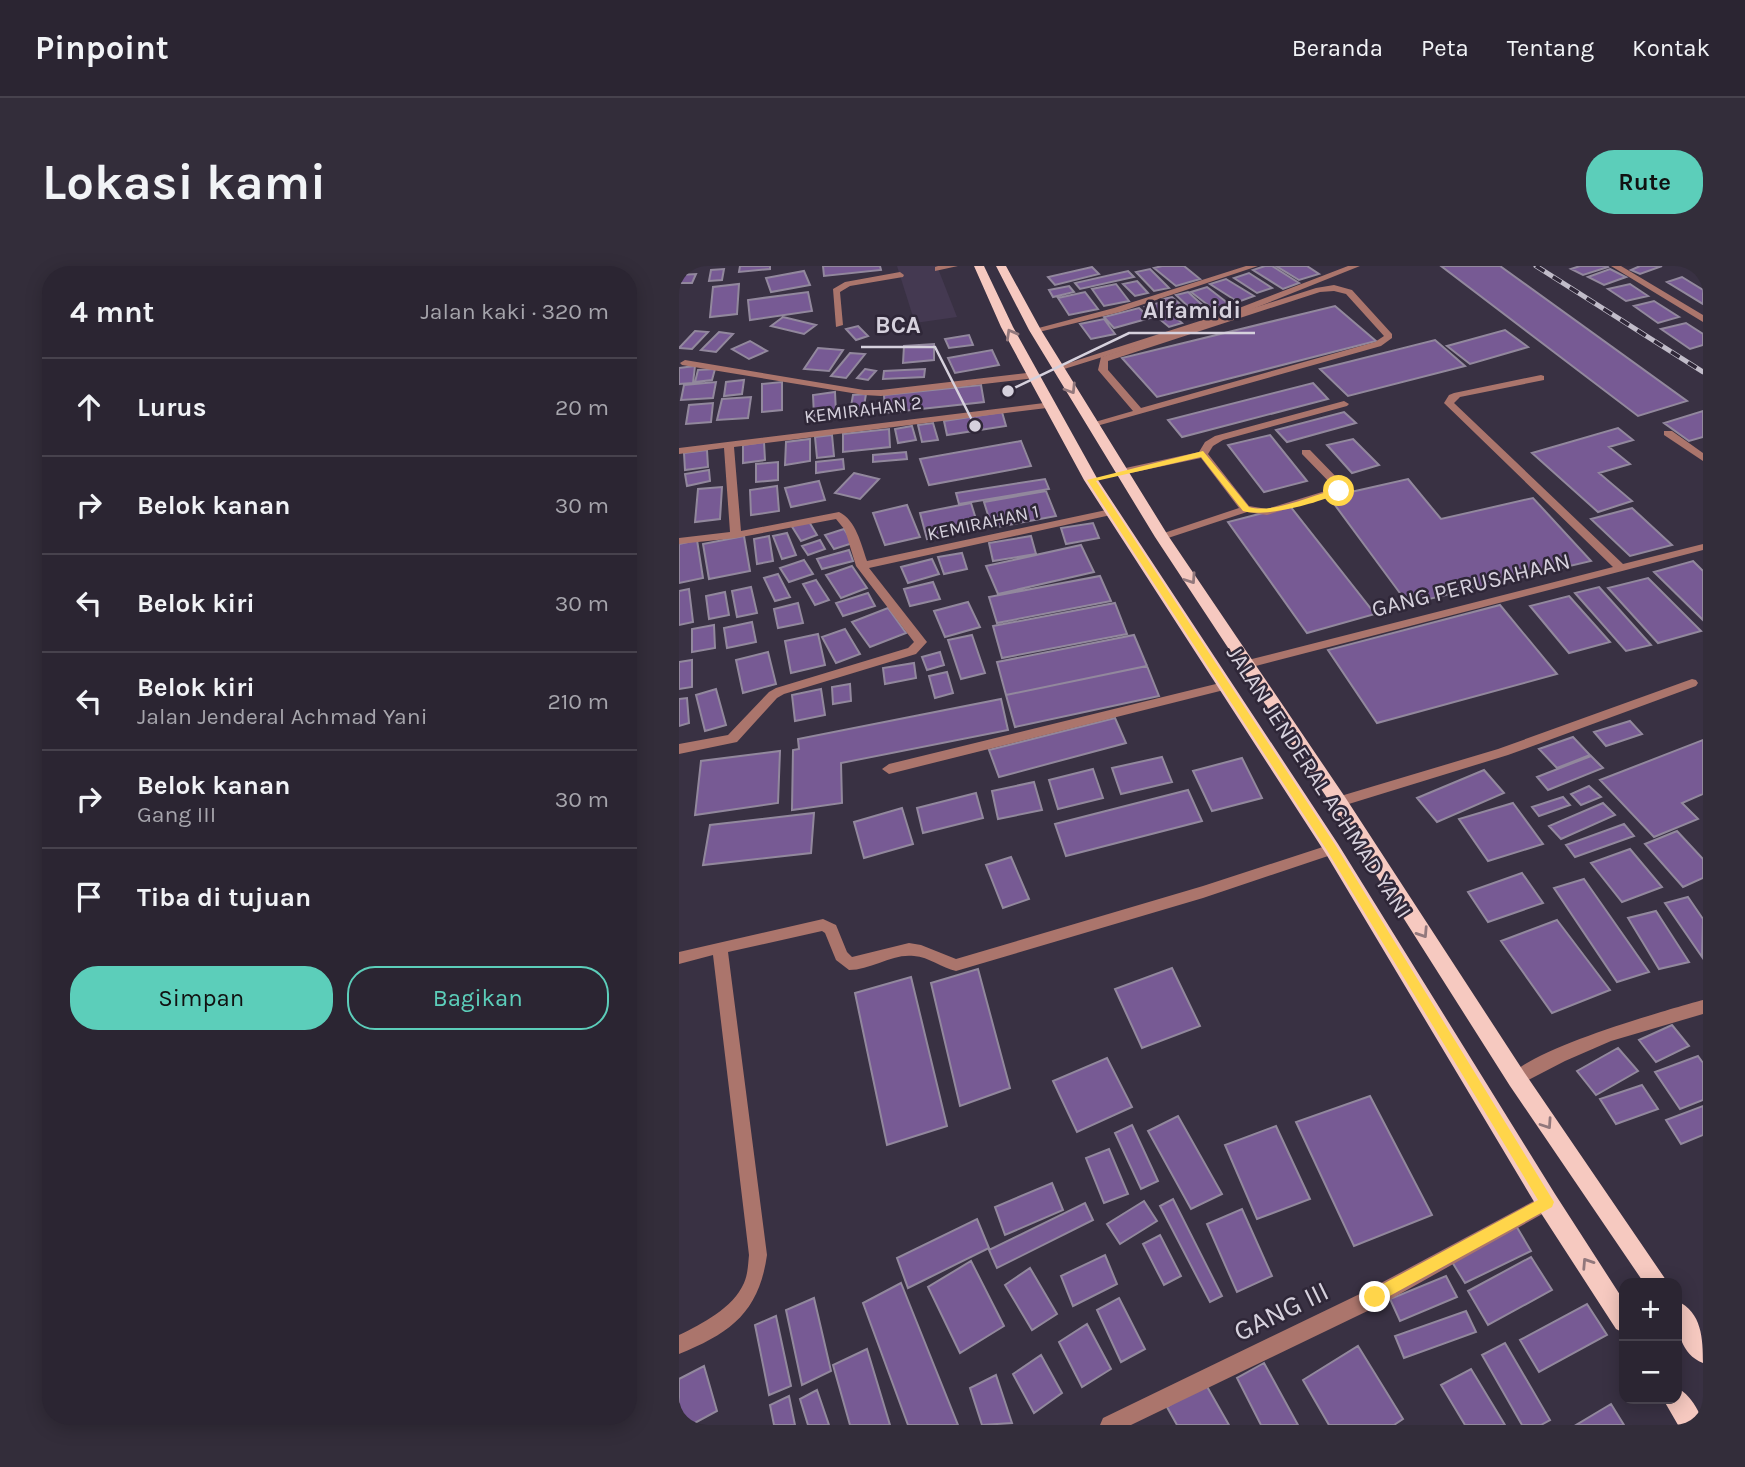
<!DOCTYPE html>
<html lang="id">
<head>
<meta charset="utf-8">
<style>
  body { margin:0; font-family:Karla,sans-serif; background:#332d3a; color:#f1f3f6 }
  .controls { position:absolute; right:21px; bottom:21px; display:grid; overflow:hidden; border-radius:14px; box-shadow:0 4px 18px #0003 }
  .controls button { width:63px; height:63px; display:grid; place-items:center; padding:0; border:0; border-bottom:2px solid #47424d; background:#2b2532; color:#f1f3f6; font:35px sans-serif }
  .stop { position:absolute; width:21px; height:21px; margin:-16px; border:5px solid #ffd54a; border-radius:50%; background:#fff }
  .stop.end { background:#ffd54a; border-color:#fff; box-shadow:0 2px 7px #0008 }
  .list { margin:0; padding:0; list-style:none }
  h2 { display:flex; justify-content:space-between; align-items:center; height:91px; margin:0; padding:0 28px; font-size:30px }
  h2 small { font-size:23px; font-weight:400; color:#a6a5ac }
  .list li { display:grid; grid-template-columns:46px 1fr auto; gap:21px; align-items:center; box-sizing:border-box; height:98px; padding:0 28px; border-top:2px solid #47424d }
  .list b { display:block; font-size:26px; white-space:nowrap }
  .list p { margin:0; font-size:23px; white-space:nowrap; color:#a6a5ac }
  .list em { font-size:23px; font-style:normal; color:#a6a5ac }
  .actions { display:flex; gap:14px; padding:21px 28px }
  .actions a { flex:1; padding:16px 0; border:2px solid #5cceba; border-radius:28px; text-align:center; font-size:24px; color:#5cceba }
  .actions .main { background:#5cceba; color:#111 }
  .icon { flex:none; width:38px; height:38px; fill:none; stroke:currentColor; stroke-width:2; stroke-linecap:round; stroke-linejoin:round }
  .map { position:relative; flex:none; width:1024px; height:1159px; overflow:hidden; border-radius:28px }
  header { display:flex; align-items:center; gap:42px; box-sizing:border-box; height:98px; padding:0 35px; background:#2b2532; border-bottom:2px solid #47424d }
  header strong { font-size:33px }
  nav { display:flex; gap:38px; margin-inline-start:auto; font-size:24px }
  .intro { display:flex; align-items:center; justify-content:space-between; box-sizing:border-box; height:168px; padding:0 42px }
  h1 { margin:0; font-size:49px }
  .button { padding:18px 32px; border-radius:28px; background:#5cceba; color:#111; font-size:24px; font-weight:700 }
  main { display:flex; gap:42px; padding:0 42px }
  aside { flex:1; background:#2b2532; border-radius:28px; box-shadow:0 4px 18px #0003 }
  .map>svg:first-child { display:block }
  .built { fill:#443951 }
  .building { fill:#775a94; stroke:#92889d; stroke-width:2 }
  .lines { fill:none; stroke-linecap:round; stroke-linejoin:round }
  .service { fill:#ab756c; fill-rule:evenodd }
  .minor { fill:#ab756c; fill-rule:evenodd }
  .primary { fill:#f6c9c0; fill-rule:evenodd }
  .rail-casing { stroke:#c1bcc9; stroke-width:5 }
  .rail { stroke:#2f2738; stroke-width:3.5; stroke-dasharray:10; stroke-linecap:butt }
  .oneway { stroke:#92787c }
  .route { fill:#ffd54a }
  .labels { text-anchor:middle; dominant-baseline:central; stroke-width:5; stroke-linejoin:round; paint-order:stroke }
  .far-street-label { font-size:19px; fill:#d6d1dd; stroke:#2f2738 }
  .street-label { font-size:23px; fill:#d6d1dd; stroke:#2f2738 }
  .near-street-label { font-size:28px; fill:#d6d1dd; stroke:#2f2738 }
  .leader { fill:none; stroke:#d6d1dd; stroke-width:2.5 }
  .callout-dot { fill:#d6d1dd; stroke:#2f2738; stroke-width:2.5 }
  .callout-label { font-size:24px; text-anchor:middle; font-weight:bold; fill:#d6d1dd; stroke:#2f2738; stroke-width:5; stroke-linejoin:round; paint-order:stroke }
</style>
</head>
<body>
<header>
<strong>Pinpoint</strong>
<nav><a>Beranda</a><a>Peta</a><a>Tentang</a><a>Kontak</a></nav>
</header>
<div class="intro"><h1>Lokasi kami</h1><a class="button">Rute</a></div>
<main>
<aside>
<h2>4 mnt<small>Jalan kaki · 320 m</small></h2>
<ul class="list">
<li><svg class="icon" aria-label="ahead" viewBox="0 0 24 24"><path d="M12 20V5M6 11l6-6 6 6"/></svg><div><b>Lurus</b></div><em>20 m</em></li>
<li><svg class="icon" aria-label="right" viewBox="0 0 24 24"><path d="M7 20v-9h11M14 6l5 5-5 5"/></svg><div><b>Belok kanan</b></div><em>30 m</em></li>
<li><svg class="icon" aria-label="left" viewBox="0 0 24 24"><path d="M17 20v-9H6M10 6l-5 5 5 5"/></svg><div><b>Belok kiri</b></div><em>30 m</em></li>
<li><svg class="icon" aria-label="left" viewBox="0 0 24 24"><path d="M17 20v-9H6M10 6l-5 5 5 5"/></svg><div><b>Belok kiri</b><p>Jalan Jenderal Achmad Yani</p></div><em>210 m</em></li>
<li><svg class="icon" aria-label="right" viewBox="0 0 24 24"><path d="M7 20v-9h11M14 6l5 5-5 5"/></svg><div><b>Belok kanan</b><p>Gang III</p></div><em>30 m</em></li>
<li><svg class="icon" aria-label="arrive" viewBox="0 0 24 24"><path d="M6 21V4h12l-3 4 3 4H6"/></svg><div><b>Tiba di tujuan</b></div></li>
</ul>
<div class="actions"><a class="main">Simpan</a><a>Bagikan</a></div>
</aside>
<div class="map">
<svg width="1024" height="1159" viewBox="0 0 1024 1159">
  <rect width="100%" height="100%" fill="#393143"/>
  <path class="built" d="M218 0H258L278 51 236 57Z"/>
  <path class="building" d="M61 0H91V3L60 6Z
    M144 0H201L202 4 145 10Z
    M483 0H505L521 13 497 20 475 2Z
    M586 0H593L620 17 604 23 574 4Z
    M597 0H628L640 8 620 14Z
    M762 0H821L1008 135 959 150Z
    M901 0H928L929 1 904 9 892 3Z
    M961 0H983L961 8 952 4Z
    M413 1 420 8 376 19 369 11Z
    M45 3 43 14 30 15 32 4Z
    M471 3 490 22 475 25 457 6Z
    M931 3 947 11 925 19 909 11Z
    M125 5 131 19 92 26 87 12Z
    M449 5 455 11 401 23 396 17Z
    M570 7 593 22 578 27 555 12Z
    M17 8 13 17H0V9Z
    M1003 11 1024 24V38L988 16Z
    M547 13 575 30 559 36 531 18Z
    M458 15 469 27 456 30 444 18Z
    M60 18 58 48 31 51 34 21Z
    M437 18 450 35 425 40 413 23Z
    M951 18 969 30 947 35 929 23Z
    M390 20 395 26 374 31 370 24Z
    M528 21 550 38 534 43 512 26Z
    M129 26 133 45 71 54 69 34Z
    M406 26 419 43 390 49 379 32Z
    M509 26 529 44 516 47 497 29Z
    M493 31 516 51 506 53 484 33Z
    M975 35 1000 51 979 57 955 40Z
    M479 37 503 57 490 61 466 41Z
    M656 40 697 75 478 131 443 92Z
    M460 42 471 52 435 62 425 51Z
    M104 51 137 59 125 68 92 60Z
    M425 53 436 68 412 73 401 58Z
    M1007 57 1024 68V79L1011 83 982 63Z
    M179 60 189 70 177 74 167 63Z
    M826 64 849 81 791 98 768 80Z
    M16 65 29 66 13 83 0 82Z
    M40 66 54 68 37 86 22 84Z
    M290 69 294 79 270 82 266 73Z
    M756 74 786 100 669 130 641 103Z
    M71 75 88 85 70 93 53 83Z
    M255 78V94L224 97 225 80Z
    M139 82 164 84 150 105 125 103Z
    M313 84 320 99 276 107 269 92Z
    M171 87 186 88 167 112 152 110Z
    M16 100 14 117 0 118V102Z
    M36 103 33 114 16 116 19 104Z
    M186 103 197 105 189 114 178 112Z
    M246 103 245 111 204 113 205 105Z
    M65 114 63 128 45 130 47 116Z
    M37 116 34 132 2 134 5 119Z
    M103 116V144L83 146V118Z
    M634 117 649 133 503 171 489 154Z
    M302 119 305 136 206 147 205 129Z
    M156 126 157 147 135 150 134 129Z
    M187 128 184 146H171L174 129Z
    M72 131 69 152 38 154 43 133Z
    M34 137 32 156 7 158 10 139Z
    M1024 145V171L1010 175 985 157Z
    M323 146 327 160 268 169 265 155Z
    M665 146 677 157 608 176 597 164Z
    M254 157 259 174 243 176 239 159Z
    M233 160 237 174 219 177 216 163Z
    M939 162 954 174 930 181 951 198 920 207 953 235 919 246 853 187Z
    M210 163 211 181 164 186V168Z
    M153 169 155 190 138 192 136 171Z
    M591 169 628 215 585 226 549 179Z
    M131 173V195L106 199 107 176Z
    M674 173 700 199 673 207 648 179Z
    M342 175 352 200 250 219 241 193Z
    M85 176 86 194 64 197V179Z
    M28 184 29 201 6 204 5 187Z
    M227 186 228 193 194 196V189Z
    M164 193 165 203 137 207V196Z
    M99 196V214L77 216V198Z
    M30 204 31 215 8 220 6 208Z
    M175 207 200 213 181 233 156 227Z
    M366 213 370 223 280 238 277 227Z
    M729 213 762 253 854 232 912 295 729 338 650 231Z
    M140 215 146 234 112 241 106 222Z
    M98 220 100 245 72 249 71 224Z
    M43 221 41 253 16 256 19 223Z
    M367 225 377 250 313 262 305 236Z
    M292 237 300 263 248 273 241 247Z
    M228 239 241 271 206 279 194 247Z
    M611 240 696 348 628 367 549 256Z
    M953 242 993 279 951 290 912 253Z
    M129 254 138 269 122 275 112 259Z
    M414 257 420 272 387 278 382 262Z
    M165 263 174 277 155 283 146 269Z
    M108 267 117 289 103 293 94 270Z
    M65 270 71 305 30 313 24 278Z
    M90 270 94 295 78 298 75 273Z
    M352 270 357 288 314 295 310 277Z
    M18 274 24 312 0 317V278Z
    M141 274 146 283 129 289 123 280Z
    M402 279 415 306 319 328 307 300Z
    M170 284 174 295 143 303 138 293Z
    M283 287 288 303 265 308 259 291Z
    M253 293 260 308 229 317 222 301Z
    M125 294 134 308 110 316 101 302Z
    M1014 295 1024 305V354L975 306Z
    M173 300 188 322 162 332 147 309Z
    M99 308 111 331 96 335 85 312Z
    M421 310 432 335 318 357 310 331Z
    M969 312 1022 365 979 377 929 322Z
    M137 314 150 334 136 339 124 318Z
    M254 316 261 333 231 340 225 323Z
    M72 321 78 347 58 351 53 325Z
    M920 321 972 379 947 385 896 327Z
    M10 323 14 356 0 359V325Z
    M46 326 50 349 30 353 27 330Z
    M189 327 196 340 164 350 157 337Z
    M890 330 931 376 890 387 851 340Z
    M289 336 301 361 266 371 255 345Z
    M119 337 124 357 99 362 95 343Z
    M436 337 448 368 323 392 314 360Z
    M821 339 878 408 698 457 649 384Z
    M209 342 227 367 191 381 173 356Z
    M73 356 77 376 48 382 45 362Z
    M35 359 36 382 13 386V363Z
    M166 363 181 388 157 397 143 371Z
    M139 368 146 399 112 407 106 375Z
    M293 369 306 407 282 413 269 374Z
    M455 369 468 400 327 429 318 396Z
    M89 386 97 418 64 427 57 394Z
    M261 386 265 399 248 404 243 391Z
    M13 394V421L0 423V396Z
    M235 397 237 412 206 418 204 402Z
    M468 400 480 430 336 461 327 429Z
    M268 406 274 427 256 432 250 410Z
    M171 418 172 435 154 438 153 421Z
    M37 423 47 459 26 465 17 429Z
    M142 423 146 449 116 455 113 429Z
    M8 432 10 457 0 460V433Z
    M322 433 329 464 162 497 163 537 113 544 114 484 120 483 119 473Z
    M436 452 447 477 320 511 310 484Z
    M951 455 963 468 927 480 915 466Z
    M894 471 911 489 878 502 860 483Z
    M1024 474V528L1003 537 1019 553 975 571 921 514Z
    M101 485 99 537 16 549 22 495Z
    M912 490 924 502 869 524 858 511Z
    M483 491 493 516 442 528 433 502Z
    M563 492 583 532 533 545 514 505Z
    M414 503 424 532 379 543 370 514Z
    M805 504 825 527 758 556 738 532Z
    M355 516 363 544 319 553 313 525Z
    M910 520 922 531 902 539 892 528Z
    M509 524 523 555 387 590 376 558Z
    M297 527 304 552 244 567 238 542Z
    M884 531 891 539 860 550 853 541Z
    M834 537 864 578 809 595 780 553Z
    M924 537 936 549 882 573 870 560Z
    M223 542 234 578 185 592 175 556Z
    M135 547 132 587 24 599 31 559Z
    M945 558 955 570 896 591 887 579Z
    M998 565 1024 593V612L1004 621 966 578Z
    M951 583 983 621 943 636 912 597Z
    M332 591 350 633 324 642 307 599Z
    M843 607 864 637 809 656 789 626Z
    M905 613 970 706 938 716 875 622Z
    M1009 631 1024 653 1023 691 986 637Z
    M977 645 1010 696 980 703 949 652Z
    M878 654 931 724 873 747 822 675Z
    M493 702 521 760 463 782 436 723Z
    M299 703 331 822 281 840 252 717Z
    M232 711 268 860 208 879 176 727Z
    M993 759 1010 780 977 796 960 774Z
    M939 782 959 805 917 829 898 805Z
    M1019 790 1024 797V834L1001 843 976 806Z
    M428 792 453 841 398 866 374 815Z
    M963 819 979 843 937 858 921 833Z
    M691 830 753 949 675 980 617 856Z
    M1024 840V869L1002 878 987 854Z
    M499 850 543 928 512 943 469 865Z
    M453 859 479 915 462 923 436 867Z
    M597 860 631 933 578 953 546 879Z
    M430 883 449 928 425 937 407 892Z
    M373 917 384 944 326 969 316 941Z
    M494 933 543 1030 531 1036 481 940Z
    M465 935 478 955 441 978 428 958Z
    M406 937 414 954 318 1002 310 984Z
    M563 943 593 1010 558 1026 528 958Z
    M298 953 310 982 229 1022 218 992Z
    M836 958 852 985 786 1017 770 991Z
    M481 969 502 1010 485 1019 464 978Z
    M426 989 438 1018 394 1040 382 1010Z
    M852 991 873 1024 809 1059 789 1025Z
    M292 995 325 1060 281 1087 249 1021Z
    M351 1002 378 1048 353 1064 326 1019Z
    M767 1010 778 1031 721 1055 711 1033Z
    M222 1017 279 1159H229L184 1037Z
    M135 1032 152 1105 123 1119 107 1044Z
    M440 1032 466 1083 442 1096 418 1044Z
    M908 1038 928 1069 860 1106 841 1074Z
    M787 1045 797 1066 725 1092 716 1070Z
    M97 1050 112 1120 90 1129 76 1059Z
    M408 1058 432 1103 403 1121 380 1076Z
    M826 1077 871 1154 862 1159H843L803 1089Z
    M679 1080 724 1153 715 1159H650L624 1114Z
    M188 1083 211 1159H171L154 1099Z
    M362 1089 383 1127 355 1147 334 1108Z
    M585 1097 619 1159H582L558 1112Z
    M25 1100 38 1145 12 1159H0V1113Z
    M792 1103 826 1159H786L762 1119Z
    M317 1109 333 1157 303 1159 291 1122Z
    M526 1117 550 1159H498L488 1141Z
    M138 1124 150 1159H129L121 1133Z
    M110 1130 116 1159H95L91 1139Z
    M932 1138 945 1159H897Z"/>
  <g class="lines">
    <path class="service" d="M259 0H279L256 5V1Z
      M221 6 225 9 224 11 171 20 161 26 164 59 157 61 154 23 166 16Z
      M655 19 673 24 713 68V72L702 80 414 161 409 158 454 145 419 104 422 91 637 22ZM655 25 667 28 705 70 696 76 462 142 429 104V95L641 26Z
      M665 135 670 138 668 140 544 174 534 180 529 188 570 240 588 243 656 222 623 188V184H631L666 220 667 222 664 226 588 249 568 246 483 274 478 271 479 269 560 242 522 192 442 209 437 206 442 203 520 186 526 176 536 170Z
      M653 578 658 579 660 583 658 587 524 632 277 705C263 702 250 691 235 690 214 687 192 704 170 704L157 694 146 667 143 665 49 686 88 989C80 1046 52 1067 0 1088V1069C23 1058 54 1042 65 1017 69 1008 69 998 70 989L34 689 0 698V686L144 653 157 659 168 686 173 691 230 677 242 679 277 693 524 620Z"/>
    <path class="minor" d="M567 0H579L441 46 356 67 352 64 435 42Z
      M669 0H681L561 48 382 104 374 102 555 44Z
      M932 0H942L1024 49V56Z
      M6 94 185 124H202L356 106 361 109 356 112 202 130 185 129 3 99 1 97Z
      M862 109 865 110V114L781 131 775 137 944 298 1024 278V284L569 402 565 401 563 398 569 394 934 301 765 137 770 129 775 127Z
      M373 136 376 137V141L55 181 62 265 160 246C177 254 182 278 188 295L432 243 437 246 432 249 190 302 248 376 237 388 105 428 98 432 58 476 0 488V478L49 469 90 426 97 422 229 382 235 376 177 300 166 264 157 253 57 272 0 278V272L51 266 45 182 0 188V182Z
      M985 165H993L1024 187V195L985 169Z
      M1013 413 1017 414 1019 417 1017 420 829 489 660 541 653 536 655 532 819 483Z
      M545 416 551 420 549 423 210 508 203 503 210 498Z
      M1024 734V748L932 775 886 795 838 820 832 818 830 813C842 785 991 743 1024 734Z
      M868 928 874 930 877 936 874 942 703 1038 452 1159H421L424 1152 689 1024Z"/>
    <path class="primary" d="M295 0H305L334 61 419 214 659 578 876 928 945 1035V1067L937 1063 860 944 647 588 405 214 322 61Z
      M317 0H327L362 64 490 271 666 531 845 806 989 1017H965L831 820 654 541 476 271 350 64Z
      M998 1035C1023 1046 1024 1073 1024 1097 999 1087 997 1058 998 1035Z
      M998 1122C1010 1127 1022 1146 1024 1159H999L984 1133H998Z"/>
    <g class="rail-casing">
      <path id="rail" d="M857 0 1024 106"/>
    </g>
    <use href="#rail" class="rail"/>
  </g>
  <defs><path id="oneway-chevron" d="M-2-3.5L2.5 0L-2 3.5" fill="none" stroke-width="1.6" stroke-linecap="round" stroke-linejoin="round" transform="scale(1.75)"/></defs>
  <g class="oneway">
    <use href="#oneway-chevron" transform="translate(332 68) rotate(-119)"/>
    <use href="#oneway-chevron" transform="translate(392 123) rotate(58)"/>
    <use href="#oneway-chevron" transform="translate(512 313) rotate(56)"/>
    <use href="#oneway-chevron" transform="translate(744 667) rotate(57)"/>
    <use href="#oneway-chevron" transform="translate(868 858) rotate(56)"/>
    <use href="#oneway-chevron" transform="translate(908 997) rotate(-123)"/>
  </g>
  <path class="route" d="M524 185 570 241C594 248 635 229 660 222L664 225C645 236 585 252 564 245L522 191 417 215 657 580 875 936 873 941 696 1038 691 1036 689 1031 691 1025 859 934 649 586 408 214Z"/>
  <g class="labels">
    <g class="far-street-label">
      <text transform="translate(184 144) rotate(-7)">KEMIRAHAN 2</text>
      <text transform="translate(304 257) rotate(-12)">KEMIRAHAN 1</text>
    </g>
    <g class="street-label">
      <text transform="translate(792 319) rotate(-14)">GANG PERUSAHAAN</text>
      <text transform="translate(640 516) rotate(57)">JALAN JENDERAL ACHMAD YANI</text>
    </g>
    <g class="near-street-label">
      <text transform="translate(602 1045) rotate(-26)">GANG III</text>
    </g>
  </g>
  <path class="leader" d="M329 125L450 67H576M296 160L256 81H182"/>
  <g class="callout-dot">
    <circle cx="329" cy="125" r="7"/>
    <circle cx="296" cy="160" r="7"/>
  </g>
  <g class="callout-label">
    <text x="513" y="52">Alfamidi</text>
    <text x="219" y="67">BCA</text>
  </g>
</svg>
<div class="controls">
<button>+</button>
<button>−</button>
</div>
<div class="stop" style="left:660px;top:225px"></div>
<div class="stop end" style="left:696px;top:1031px"></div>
</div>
</main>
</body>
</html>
